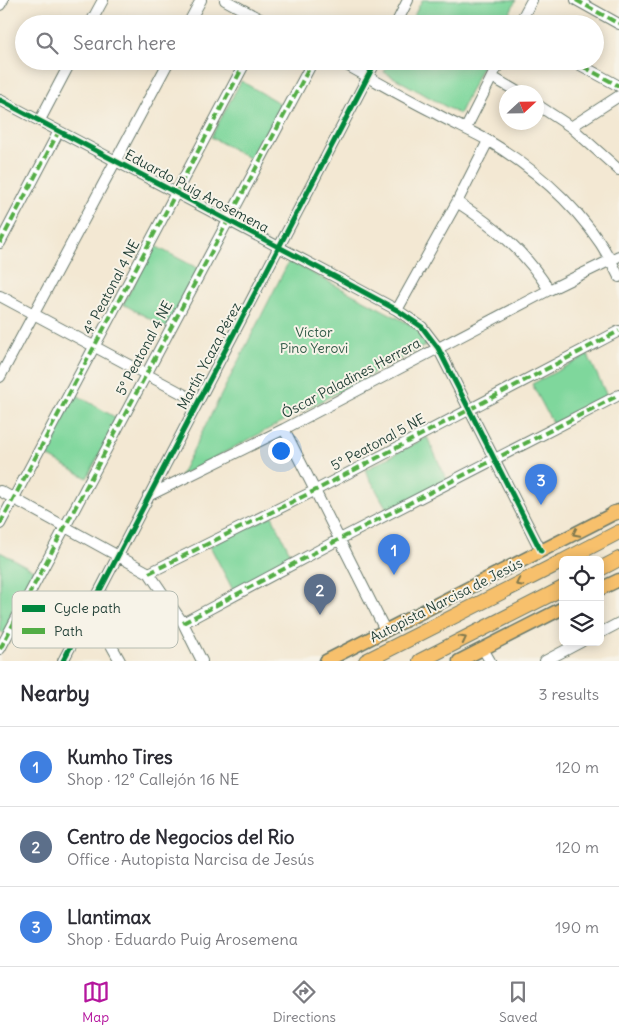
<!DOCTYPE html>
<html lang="en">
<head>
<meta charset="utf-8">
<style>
  body { margin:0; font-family:Delius,sans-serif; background:#f7f7f7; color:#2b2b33 }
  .controls { position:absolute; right:15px; bottom:15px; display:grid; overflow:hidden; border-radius:8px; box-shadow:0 2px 12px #0003 }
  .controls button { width:45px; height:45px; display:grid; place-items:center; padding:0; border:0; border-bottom:1px solid #e1e1e2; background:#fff; color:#2b2b33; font:25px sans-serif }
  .compass { position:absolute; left:499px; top:85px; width:45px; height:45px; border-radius:50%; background:#fff; box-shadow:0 2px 12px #0003; rotate:68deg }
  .you { position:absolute; left:280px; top:450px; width:18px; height:18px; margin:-12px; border:4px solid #fff; border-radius:50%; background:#1a73e8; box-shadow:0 0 0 8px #1a73e833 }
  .badge { display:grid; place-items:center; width:32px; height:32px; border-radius:50%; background:#b5179e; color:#fff; font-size:16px; font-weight:700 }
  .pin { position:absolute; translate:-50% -41px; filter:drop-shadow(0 1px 2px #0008) }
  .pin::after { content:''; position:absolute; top:26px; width:18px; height:15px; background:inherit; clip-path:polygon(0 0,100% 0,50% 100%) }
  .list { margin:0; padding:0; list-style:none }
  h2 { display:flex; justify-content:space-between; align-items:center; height:65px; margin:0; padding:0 20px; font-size:21px }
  h2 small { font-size:16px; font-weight:400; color:#7c7c81 }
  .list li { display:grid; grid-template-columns:32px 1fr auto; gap:15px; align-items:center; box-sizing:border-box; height:80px; padding:0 20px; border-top:1px solid #e1e1e2 }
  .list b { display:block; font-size:19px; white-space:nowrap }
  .list p { margin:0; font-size:16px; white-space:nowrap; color:#7c7c81 }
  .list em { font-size:16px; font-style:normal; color:#7c7c81 }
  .icon { flex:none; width:28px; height:28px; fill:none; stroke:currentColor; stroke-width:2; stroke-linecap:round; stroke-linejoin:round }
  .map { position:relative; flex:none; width:619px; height:661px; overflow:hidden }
  .search { position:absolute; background:#fff; box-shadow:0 2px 12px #0003; left:15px; right:15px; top:15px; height:55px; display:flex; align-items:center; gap:12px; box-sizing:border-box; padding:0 18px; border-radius:28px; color:#7c7c81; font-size:19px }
  .sheet { height:305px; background:#fff }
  nav { display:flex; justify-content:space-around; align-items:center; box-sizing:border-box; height:70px; border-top:1px solid #e1e1e2; background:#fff; font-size:14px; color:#7c7c81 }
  nav a { display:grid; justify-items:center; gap:2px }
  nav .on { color:#b5179e }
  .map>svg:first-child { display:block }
  .park { fill:#7fd79c; stroke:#4f8a68 }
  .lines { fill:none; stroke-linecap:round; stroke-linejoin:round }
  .minor-casing { stroke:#69796c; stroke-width:12 }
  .major-casing { stroke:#69796c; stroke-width:15 }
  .highway-casing { stroke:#69796c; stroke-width:16 }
  .minor { stroke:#fff; stroke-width:10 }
  .major { stroke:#f7c06c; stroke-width:12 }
  .highway { stroke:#f7c06c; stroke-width:14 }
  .quiet { stroke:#52ad45; stroke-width:4; stroke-dasharray:8 4; stroke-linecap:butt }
  .cycleway-casing { stroke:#f7f3e8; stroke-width:8 }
  .cycleway { stroke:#00873e; stroke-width:5 }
  .oneway { stroke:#80784d }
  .labels { text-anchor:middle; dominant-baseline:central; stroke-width:4; stroke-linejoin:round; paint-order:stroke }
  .street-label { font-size:14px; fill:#1f3d34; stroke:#f7f3e8 }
  .park-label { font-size:14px; fill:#325c49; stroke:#f7f3e8 }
  .key { fill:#f7f3e8; stroke:#b6bcb2; stroke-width:1 }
  .key-label { font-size:14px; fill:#1f3d34 }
</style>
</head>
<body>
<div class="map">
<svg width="619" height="661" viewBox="0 0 619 661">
  <rect width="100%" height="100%" fill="#f7f3e8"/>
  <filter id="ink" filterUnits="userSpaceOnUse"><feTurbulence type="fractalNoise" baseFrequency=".02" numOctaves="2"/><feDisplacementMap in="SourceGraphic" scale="10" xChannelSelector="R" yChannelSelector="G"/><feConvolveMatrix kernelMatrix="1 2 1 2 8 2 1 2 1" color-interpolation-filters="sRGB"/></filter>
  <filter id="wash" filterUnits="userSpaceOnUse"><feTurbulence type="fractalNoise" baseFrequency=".0096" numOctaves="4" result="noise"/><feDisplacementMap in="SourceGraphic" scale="20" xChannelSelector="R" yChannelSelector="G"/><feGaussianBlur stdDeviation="1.12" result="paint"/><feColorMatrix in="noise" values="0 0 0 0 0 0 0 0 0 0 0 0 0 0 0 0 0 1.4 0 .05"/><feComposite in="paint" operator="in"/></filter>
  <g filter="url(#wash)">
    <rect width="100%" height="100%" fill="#f3e8d3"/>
    <path class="park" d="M422 0H516L504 24H410Z
      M390 61H485L459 114 384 72Z
      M241 81 286 107 256 162 211 137Z
      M155 246 199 269 167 328 123 304Z
      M289 261 419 329 427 345 180 476Z
      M588 355 607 396 553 424 532 384Z
      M75 394 118 419 87 478 44 454Z
      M427 437 447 480 388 511 365 470Z
      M272 516 295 563 235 594 210 546Z
      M0 552 37 572 5 634 0 631Z"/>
  </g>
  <g filter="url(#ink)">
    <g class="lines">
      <g class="minor-casing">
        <path id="minor" d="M225 0 269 24
          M576 0 619 24
          M0 5 3 0
          M90 24 103 0
          M188 24 201 0
          M396 24 408 0
          M519 24 532 0
          M339 61C371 78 401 96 433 112 450 122 469 130 487 140 541 172 593 219 619 277
          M573 61 619 86
          M492 77 518 92
          M0 100 345 282 397 310 422 327 438 348 541 551
          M536 104 571 127 619 170
          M40 120 71 61
          M571 127 619 96
          M466 128 500 61
          M457 202C494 226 526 252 549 290
          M0 243 59 131
          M0 296 198 402
          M397 310 457 202 488 141
          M0 377 169 61
          M284 429 385 630
          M0 491 149 573 183 623 202 661
          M148 496 284 429 549 290 619 256
          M0 524 246 61
          M149 573 316 490 619 331
          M88 614 110 643 120 661
          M183 623 338 540 619 395
          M600 633 619 623
          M0 649 313 61
          M483 649 490 661
          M63 661 376 61
          M545 661 581 642"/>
      </g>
      <g class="major-casing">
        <path id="major" d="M600 589 619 580
          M326 661 619 511
          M459 661 563 608"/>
      </g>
      <g class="highway-casing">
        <path id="highway" d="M614 513 619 512
          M565 560 619 532
          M600 569 619 559
          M366 661 563 561
          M420 661 563 588"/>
      </g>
      <use href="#minor" class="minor"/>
      <use href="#major" class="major"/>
      <use href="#highway" class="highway"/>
      <path class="quiet" d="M576 0 619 24
        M266 24 267 22
        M573 61 619 86
        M0 243 59 131
        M0 524 246 61
        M149 573 316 490 619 331
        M183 623 338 540 619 395
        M0 649 313 61"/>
      <g class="cycleway-casing">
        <path id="cycleway" d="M0 100 345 282 397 310 422 327 438 348 541 551
          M63 661 376 61"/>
      </g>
      <use href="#cycleway" class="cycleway"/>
    </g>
    <defs><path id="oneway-chevron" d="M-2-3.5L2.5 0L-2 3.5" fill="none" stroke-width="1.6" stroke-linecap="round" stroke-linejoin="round" transform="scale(1.25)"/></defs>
    <g class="oneway">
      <use href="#oneway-chevron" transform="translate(576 533) rotate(153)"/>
      <use href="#oneway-chevron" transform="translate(519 583) rotate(153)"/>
      <use href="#oneway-chevron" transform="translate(463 639) rotate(-27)"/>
    </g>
  </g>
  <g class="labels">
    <g class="street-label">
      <text transform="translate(197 191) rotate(28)">Eduardo Puig Arosemena</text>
      <text transform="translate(111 287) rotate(-62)">4º Peatonal 4 NE</text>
      <text transform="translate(144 348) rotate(-62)">5º Peatonal 4 NE</text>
      <text transform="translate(209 356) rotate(-62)">Martín Ycaza Pérez</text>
      <text transform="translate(351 378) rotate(-28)">Óscar Paladines Herrera</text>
      <text transform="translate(378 442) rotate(-28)">5º Peatonal 5 NE</text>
      <text transform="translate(446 600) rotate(-27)">Autopista Narcisa de Jesús</text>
    </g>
    <g class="park-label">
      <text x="314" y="332">Víctor<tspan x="314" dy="16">Pino Yerovi</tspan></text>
    </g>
  </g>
  <rect x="12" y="591" width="166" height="57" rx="8" class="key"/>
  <rect x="22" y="605" width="23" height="7" fill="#00873e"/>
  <rect x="22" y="628" width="23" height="6" fill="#52ad45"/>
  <g class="key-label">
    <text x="54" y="613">Cycle path</text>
    <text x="54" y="636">Path</text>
  </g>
</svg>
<div class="controls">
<button><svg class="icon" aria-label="locate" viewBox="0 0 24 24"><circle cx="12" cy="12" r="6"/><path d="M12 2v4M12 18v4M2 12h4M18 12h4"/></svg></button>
<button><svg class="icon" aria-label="layers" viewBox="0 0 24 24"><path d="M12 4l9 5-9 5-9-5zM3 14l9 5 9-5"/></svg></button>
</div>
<svg class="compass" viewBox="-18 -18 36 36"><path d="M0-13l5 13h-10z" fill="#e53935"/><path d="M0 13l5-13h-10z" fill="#7c7c81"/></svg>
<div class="you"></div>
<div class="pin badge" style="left:394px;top:575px;background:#3f7fe0">1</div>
<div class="pin badge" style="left:320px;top:615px;background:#5c6f8a">2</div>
<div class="pin badge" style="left:541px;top:505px;background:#3f7fe0">3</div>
<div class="search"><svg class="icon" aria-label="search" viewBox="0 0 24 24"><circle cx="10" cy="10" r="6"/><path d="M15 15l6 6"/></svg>Search here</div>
</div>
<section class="sheet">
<h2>Nearby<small>3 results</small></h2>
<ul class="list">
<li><span class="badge" style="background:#3f7fe0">1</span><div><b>Kumho Tires</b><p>Shop · 12° Callejón 16 NE</p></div><em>120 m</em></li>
<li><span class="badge" style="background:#5c6f8a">2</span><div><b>Centro de Negocios del Rio</b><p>Office · Autopista Narcisa de Jesús</p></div><em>120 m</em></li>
<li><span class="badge" style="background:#3f7fe0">3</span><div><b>Llantimax</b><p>Shop · Eduardo Puig Arosemena</p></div><em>190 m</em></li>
</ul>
</section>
<nav>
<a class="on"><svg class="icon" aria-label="map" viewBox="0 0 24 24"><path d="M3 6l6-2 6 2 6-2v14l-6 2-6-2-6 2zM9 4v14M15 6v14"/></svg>Map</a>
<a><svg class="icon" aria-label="directions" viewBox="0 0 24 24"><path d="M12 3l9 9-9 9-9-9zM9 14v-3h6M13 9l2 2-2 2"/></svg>Directions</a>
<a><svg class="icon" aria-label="saved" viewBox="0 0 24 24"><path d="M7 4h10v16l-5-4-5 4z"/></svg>Saved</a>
</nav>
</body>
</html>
